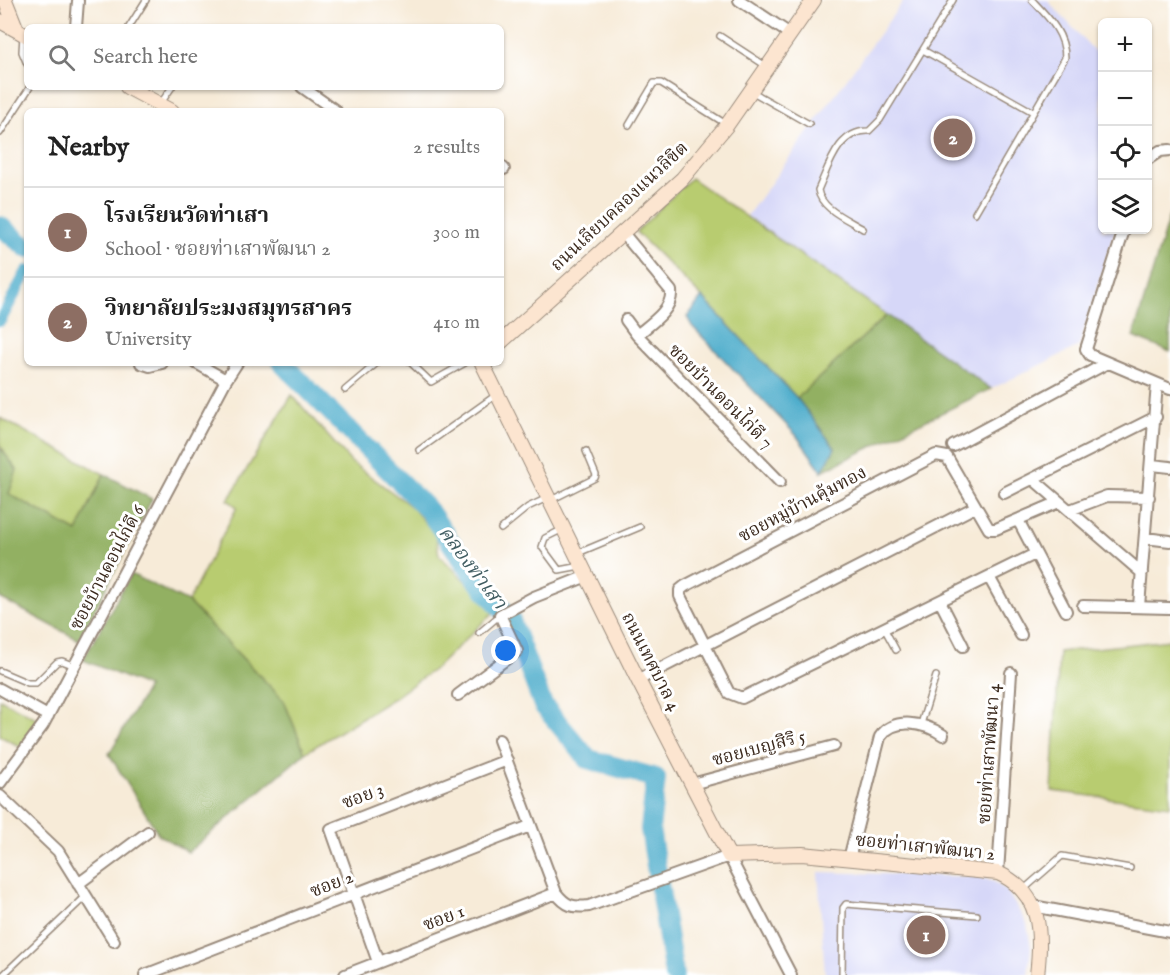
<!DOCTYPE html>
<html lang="en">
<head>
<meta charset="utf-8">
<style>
  body { margin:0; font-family:"IM FELL English","Noto Serif Thai",serif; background:#f2f2f2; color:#222 }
  .controls { position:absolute; right:18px; top:18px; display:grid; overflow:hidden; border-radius:9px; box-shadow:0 2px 4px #0004 }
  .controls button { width:54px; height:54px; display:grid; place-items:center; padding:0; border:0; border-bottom:2px solid #e0e0e0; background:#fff; color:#222; font:30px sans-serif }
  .you { position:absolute; left:506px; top:651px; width:21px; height:21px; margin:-15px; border:4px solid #fff; border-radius:50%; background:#1a73e8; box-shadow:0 0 0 9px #1a73e833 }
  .badge { display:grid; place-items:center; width:39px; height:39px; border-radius:50%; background:#d1495b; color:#fff; font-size:20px; font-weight:700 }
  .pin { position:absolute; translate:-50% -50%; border:3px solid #fff; box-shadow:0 2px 6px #0006 }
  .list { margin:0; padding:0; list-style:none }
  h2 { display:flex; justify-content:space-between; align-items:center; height:78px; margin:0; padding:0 24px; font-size:26px }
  h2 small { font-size:20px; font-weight:400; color:#767676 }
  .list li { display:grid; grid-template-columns:39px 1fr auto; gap:18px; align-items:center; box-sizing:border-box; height:90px; padding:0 24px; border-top:2px solid #e0e0e0 }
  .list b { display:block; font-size:22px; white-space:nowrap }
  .list p { margin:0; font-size:20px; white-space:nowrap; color:#767676 }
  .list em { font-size:20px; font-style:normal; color:#767676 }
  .icon { flex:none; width:33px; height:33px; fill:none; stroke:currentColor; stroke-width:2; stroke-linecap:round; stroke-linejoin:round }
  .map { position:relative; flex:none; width:1170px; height:975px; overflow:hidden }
  .search { position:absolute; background:#fff; box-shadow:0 2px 4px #0004; left:24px; top:24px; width:480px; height:66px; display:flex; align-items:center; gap:15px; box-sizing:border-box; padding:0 21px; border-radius:9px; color:#767676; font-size:22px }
  .panel { position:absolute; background:#fff; box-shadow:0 2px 4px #0004; left:24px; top:108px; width:480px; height:258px; border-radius:9px }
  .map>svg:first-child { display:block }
  .built { fill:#d6d7f8 }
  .green { fill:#b8cc70; stroke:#7a7b47; stroke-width:1.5 }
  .forest { fill:#92b062; stroke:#666d40; stroke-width:1.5 }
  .water { fill:#4caccb; stroke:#446b74; stroke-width:1.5 }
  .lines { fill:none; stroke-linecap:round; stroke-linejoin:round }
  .canal { stroke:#4caccb; stroke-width:12 }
  .river { stroke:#4caccb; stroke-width:20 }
  .lane-casing { stroke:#998a7b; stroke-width:8 }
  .street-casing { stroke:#998a7b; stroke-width:14 }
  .secondary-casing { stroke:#998a7b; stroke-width:16 }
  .lane { stroke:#fff; stroke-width:5 }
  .street { stroke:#fff; stroke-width:10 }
  .secondary { stroke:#fce5d0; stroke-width:14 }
  .labels { text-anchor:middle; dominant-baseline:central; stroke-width:6; stroke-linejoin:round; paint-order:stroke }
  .street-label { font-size:18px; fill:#3b2a1e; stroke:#fff }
  .water-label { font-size:20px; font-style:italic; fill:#425e63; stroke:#fff }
</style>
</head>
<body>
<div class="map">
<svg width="1170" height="975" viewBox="0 0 1170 975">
  <rect width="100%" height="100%" fill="#fff"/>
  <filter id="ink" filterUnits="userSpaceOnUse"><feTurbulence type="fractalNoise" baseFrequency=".0167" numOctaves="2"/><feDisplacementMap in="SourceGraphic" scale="12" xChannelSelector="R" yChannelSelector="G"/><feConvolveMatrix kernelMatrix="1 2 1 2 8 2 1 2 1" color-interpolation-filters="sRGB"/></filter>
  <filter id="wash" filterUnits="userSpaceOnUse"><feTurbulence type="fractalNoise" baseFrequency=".008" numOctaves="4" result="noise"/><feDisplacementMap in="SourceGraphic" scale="24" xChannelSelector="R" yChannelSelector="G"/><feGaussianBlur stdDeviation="1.35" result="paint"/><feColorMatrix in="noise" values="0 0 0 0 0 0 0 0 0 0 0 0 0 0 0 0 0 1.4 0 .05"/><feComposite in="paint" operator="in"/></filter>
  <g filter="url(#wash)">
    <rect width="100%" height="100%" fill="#f7ebd8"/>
    <path class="built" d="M904 0H1047L1102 59V230H1115L1079 346 991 389 747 216Z
      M818 872 978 877 993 881 1007 891 1027 924 1031 947 1028 975H825Z"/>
    <path class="green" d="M691 178 887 315 797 398 706 301 636 232Z
      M292 395 351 462 412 507 436 535 439 555 495 611 437 667 394 698 305 753 284 701 188 602 237 507 228 500Z
      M0 418 104 474 77 532 9 494 4 450 0 447Z
      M1170 640V806L1052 791 1059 652Z
      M0 699 38 719 21 747 0 736Z"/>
    <path class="forest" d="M1170 213V352L1133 337Z
      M887 315 991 389 822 471 835 448 797 398Z
      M0 447 17 470 9 494 77 532 104 474 152 499 79 640 0 598Z
      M131 574 188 602 284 701 305 753 188 852 159 835 109 754 148 687 83 660Z"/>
    <path class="water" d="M702 297 797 398 835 448 822 471 796 435 692 326 687 317Z"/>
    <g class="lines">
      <path class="canal" d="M0 321 27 271"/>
      <path class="river" d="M0 226 27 248
        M282 363 429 511 476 579 510 618 543 705 588 759 656 778 650 829 674 975"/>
    </g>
  </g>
  <g filter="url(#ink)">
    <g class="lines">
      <g class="lane-casing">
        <path id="lane" d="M129 27 146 0
          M23 35 22 52 27 64
          M720 36 766 66
          M923 50 1033 112
          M751 91 809 124
          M161 103 172 87
          M629 125 654 83H661L726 124
          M0 133 30 87
          M975 213 1065 58C1065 33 1048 17 1032 0
          M863 229C847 219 821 209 818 190 829 166 838 130 869 131L880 120 953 0
          M411 363 431 382 465 363
          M345 390 377 363
          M419 450 496 395
          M551 500 595 478 596 475 586 451
          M501 529 528 507 547 498
          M563 529 545 538 542 547 559 570 580 566
          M578 553 640 527
          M884 628 896 650
          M479 633 499 616
          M0 671 28 683H36L57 662 62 661 75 666
          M921 724 936 676
          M1023 890 1062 856 1130 868
          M3 975 86 896
          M842 975 843 908 846 904 977 915"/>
      </g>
      <g class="street-casing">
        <path id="street" d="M739 0 790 34
          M76 27 78 1
          M302 87 336 111
          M1148 159 1160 151 1170 150
          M501 166 504 169
          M1124 230 1086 349 1090 355 1170 389
          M623 233 671 291C673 310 650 324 637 335L780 482
          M626 320 637 335
          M141 363 150 366 162 363
          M196 363 226 380
          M953 446 1107 363
          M1152 465 1170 467
          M1033 479 1142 573
          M1004 493 1156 417
          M1070 510 1107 496 1149 497
          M1018 520 1066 611
          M1145 538 1170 541
          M1035 554 742 698 729 693 680 596V590L685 586 936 455 947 457 989 529H996L1059 502
          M989 577 1021 635
          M940 601 963 646
          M1083 606 1170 608
          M1139 606 1157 384
          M638 680 975 507
          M0 689 48 716
          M458 695 517 651 500 615 534 597 587 576
          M499 740 556 893C566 906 573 908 589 906L729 856 791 975
          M0 783 43 725 226 380 237 363
          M692 784 834 746
          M0 796 58 851 114 941
          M849 859 880 737C894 716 925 723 943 735
          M998 873 1011 673
          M78 884 148 832
          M1033 906 1170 932
          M378 962 331 829 507 760
          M145 975 530 826
          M345 975 556 893"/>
      </g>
      <g class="secondary-casing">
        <path id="secondary" d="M5 0 17 30
          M0 21 27 36
          M127 87 172 111
          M501 342 682 179 727 125 814 0
          M482 363 638 680 729 856 802 854 998 873C1042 893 1042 933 1037 975"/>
      </g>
      <use href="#lane" class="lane"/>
      <use href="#street" class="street"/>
      <use href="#secondary" class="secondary"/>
    </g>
  </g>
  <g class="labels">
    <g class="street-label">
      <text transform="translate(620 207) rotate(-43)">ถนนเลียบคลองแนวลิขิต</text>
      <text transform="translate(720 397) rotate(45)">ซอยบ้านดอนไก่ดี 7</text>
      <text transform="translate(803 505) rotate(-28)">ซอยหมู่บ้านคุ้มทอง</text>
      <text transform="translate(108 568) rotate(-62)">ซอยบ้านดอนไก่ดี 6</text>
      <text transform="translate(650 662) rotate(63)">ถนนเทศบาล 4</text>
      <text transform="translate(759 749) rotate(-15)">ซอยเบญสิริ 5</text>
      <text transform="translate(990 754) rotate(-86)">ซอยท่าเสาพัฒนา 4</text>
      <text transform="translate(363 797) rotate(-21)">ซอย 3</text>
      <text transform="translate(925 848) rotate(6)">ซอยท่าเสาพัฒนา 2</text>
      <text transform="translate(332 885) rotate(-21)">ซอย 2</text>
      <text transform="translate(444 919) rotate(-21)">ซอย 1</text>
    </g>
    <g class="water-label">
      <text transform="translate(472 568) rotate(53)">คลองท่าเสา</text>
    </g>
  </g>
</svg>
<div class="controls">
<button>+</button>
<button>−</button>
<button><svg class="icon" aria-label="locate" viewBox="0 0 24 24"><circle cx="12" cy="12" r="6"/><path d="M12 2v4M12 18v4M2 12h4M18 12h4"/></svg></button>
<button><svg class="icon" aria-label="layers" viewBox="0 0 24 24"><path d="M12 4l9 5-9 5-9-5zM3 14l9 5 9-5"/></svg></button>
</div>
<div class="you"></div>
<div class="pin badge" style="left:926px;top:935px;background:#8d6e63">1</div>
<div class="pin badge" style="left:953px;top:138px;background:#8d6e63">2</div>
<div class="search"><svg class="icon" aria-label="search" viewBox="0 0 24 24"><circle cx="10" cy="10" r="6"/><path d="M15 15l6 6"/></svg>Search here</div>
<section class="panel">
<h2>Nearby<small>2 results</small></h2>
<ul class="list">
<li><span class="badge" style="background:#8d6e63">1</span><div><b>โรงเรียนวัดท่าเสา</b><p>School · ซอยท่าเสาพัฒนา 2</p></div><em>300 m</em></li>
<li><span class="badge" style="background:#8d6e63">2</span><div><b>วิทยาลัยประมงสมุทรสาคร</b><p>University</p></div><em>410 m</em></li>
</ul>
</section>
</div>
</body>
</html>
